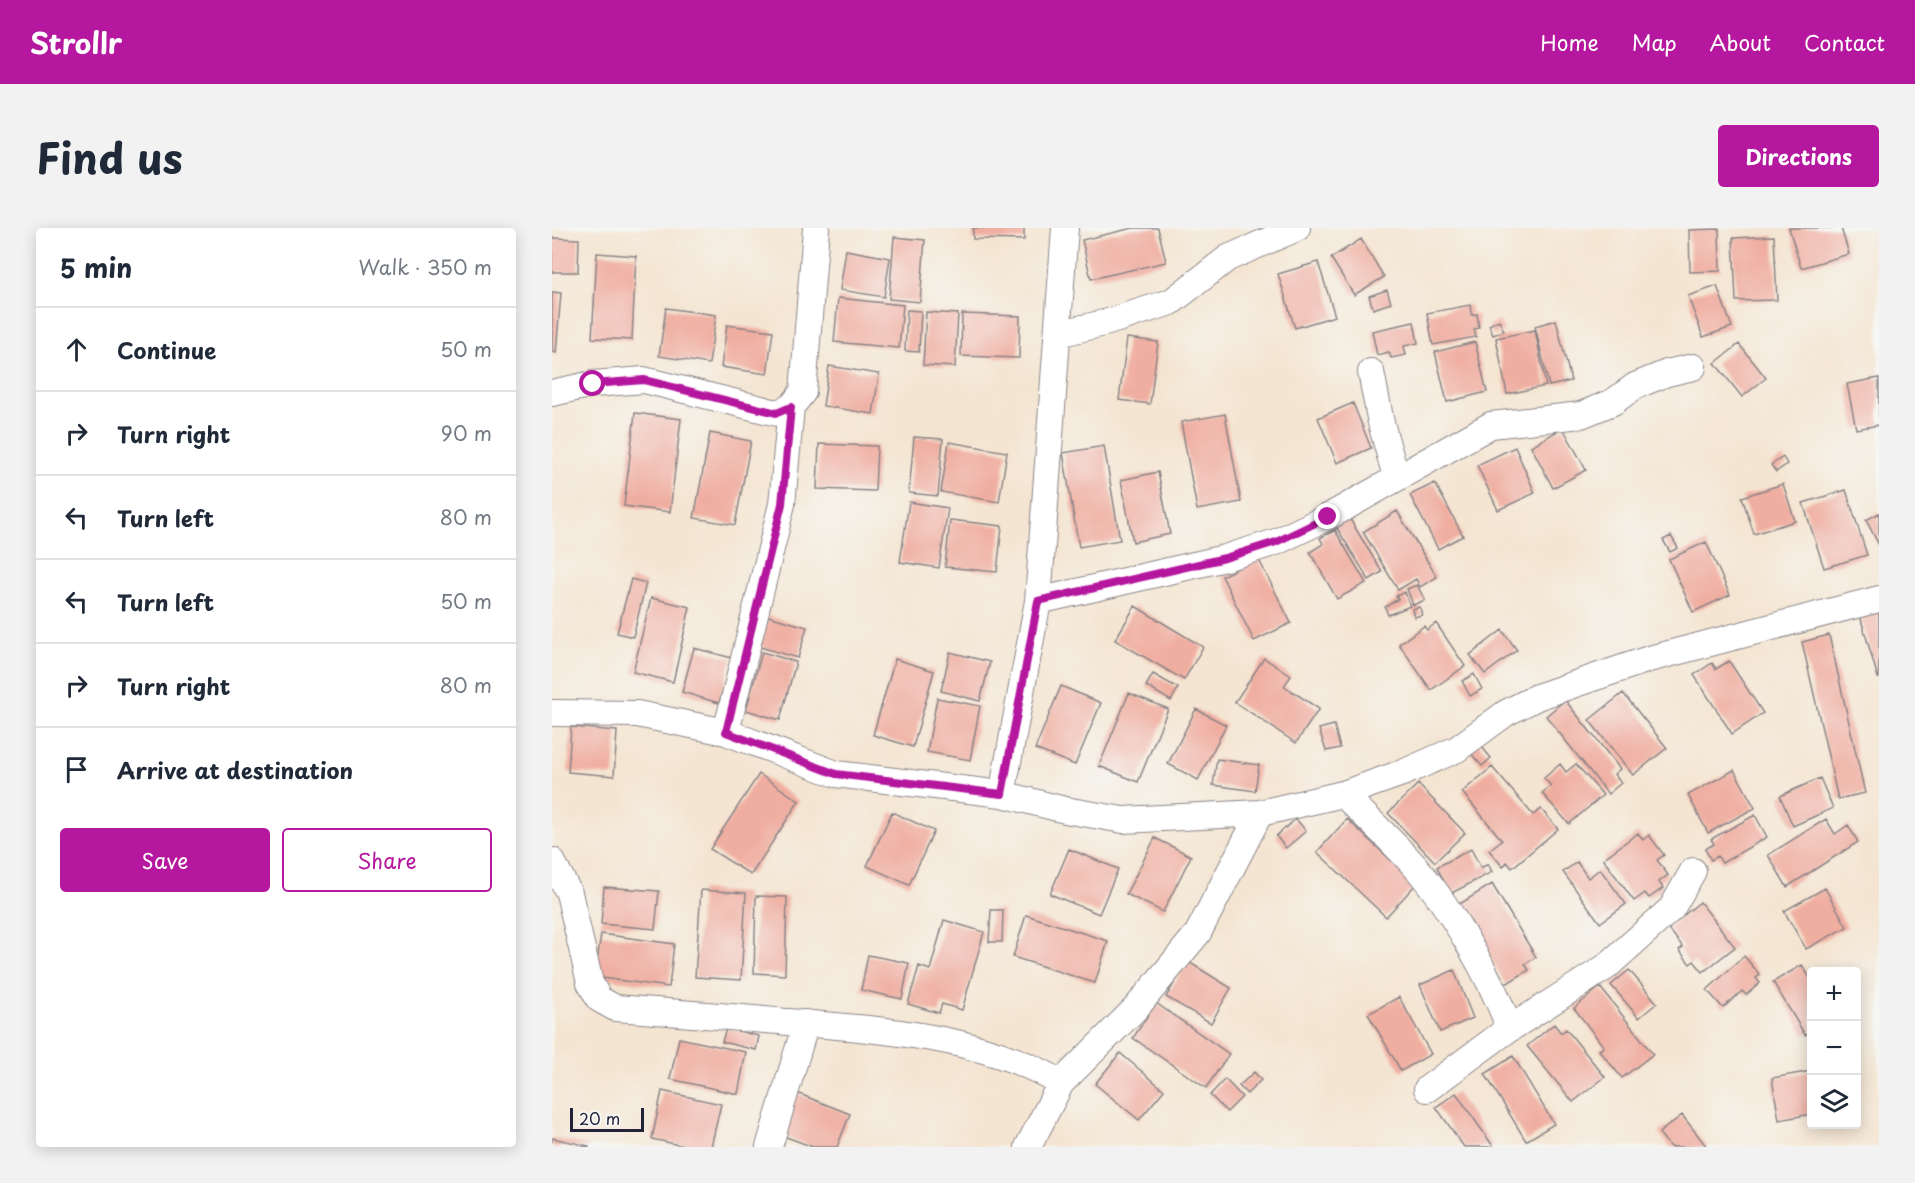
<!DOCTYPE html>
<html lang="en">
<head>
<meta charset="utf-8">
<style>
  body { margin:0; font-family:"Playpen Sans",sans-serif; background:#f2f2f3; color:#1f2937 }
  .controls { position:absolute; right:18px; bottom:18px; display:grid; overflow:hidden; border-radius:6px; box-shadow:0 3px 15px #0003 }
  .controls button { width:54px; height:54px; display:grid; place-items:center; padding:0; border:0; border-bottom:2px solid #e0e1e3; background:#fff; color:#1f2937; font:30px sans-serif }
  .scale { position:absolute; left:18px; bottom:15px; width:74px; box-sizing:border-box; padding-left:6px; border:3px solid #22223b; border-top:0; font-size:16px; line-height:21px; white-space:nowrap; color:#22223b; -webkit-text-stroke:4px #f6f6f2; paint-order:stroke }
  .stop { position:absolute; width:18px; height:18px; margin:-14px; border:4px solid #b5179e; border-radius:50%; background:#fff }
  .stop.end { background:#b5179e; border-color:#fff; box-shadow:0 2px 6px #0008 }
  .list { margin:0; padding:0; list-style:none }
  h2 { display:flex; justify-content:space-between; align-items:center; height:78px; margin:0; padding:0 24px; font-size:26px }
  h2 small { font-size:20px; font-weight:400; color:#747a83 }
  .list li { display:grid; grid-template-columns:39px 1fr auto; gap:18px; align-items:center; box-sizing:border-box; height:84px; padding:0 24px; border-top:2px solid #e0e1e3 }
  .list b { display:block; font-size:22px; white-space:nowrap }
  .list em { font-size:20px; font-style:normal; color:#747a83 }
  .actions { display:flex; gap:12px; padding:18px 24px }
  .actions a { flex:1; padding:14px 0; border:2px solid #b5179e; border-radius:6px; text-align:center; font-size:21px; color:#b5179e }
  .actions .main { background:#b5179e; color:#fff }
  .icon { flex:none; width:33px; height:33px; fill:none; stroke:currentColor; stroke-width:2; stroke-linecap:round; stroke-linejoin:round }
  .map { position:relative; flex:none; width:1327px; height:919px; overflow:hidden; border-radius:6px }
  header { display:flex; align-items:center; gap:36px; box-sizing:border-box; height:84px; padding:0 30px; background:#b5179e; color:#fff }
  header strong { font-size:28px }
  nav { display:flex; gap:33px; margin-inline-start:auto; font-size:21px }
  .intro { display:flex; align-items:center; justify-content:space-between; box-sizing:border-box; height:144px; padding:0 36px }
  h1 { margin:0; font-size:42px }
  .button { padding:15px 27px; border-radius:6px; background:#b5179e; color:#fff; font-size:21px; font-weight:700 }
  main { display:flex; gap:36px; padding:0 36px }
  aside { flex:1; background:#fff; border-radius:6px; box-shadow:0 3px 15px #0003 }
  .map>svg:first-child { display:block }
  .building { fill:#f0aea1 }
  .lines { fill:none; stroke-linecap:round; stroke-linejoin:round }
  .street-casing { stroke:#8b8486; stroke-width:28 }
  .street { stroke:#fff; stroke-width:26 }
  .route { stroke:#b5179e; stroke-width:8 }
</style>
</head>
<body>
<header>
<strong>Strollr</strong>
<nav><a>Home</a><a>Map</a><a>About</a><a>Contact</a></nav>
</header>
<div class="intro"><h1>Find us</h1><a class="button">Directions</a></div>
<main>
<aside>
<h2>5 min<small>Walk · 350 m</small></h2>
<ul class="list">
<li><svg class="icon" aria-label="ahead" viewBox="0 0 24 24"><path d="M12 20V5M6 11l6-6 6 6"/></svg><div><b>Continue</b></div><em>50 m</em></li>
<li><svg class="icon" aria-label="right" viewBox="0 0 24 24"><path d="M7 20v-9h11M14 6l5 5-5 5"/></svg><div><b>Turn right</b></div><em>90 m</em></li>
<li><svg class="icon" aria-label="left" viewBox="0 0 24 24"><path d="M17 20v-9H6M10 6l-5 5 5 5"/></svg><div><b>Turn left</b></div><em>80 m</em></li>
<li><svg class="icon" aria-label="left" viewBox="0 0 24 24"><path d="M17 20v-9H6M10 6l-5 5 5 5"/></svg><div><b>Turn left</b></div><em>50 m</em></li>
<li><svg class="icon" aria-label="right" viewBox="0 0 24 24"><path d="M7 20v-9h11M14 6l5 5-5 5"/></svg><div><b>Turn right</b></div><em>80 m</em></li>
<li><svg class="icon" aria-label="arrive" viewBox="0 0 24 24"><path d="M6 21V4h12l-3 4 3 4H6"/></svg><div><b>Arrive at destination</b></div></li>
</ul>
<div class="actions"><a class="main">Save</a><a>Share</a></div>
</aside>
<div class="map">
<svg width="1327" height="919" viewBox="0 0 1327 919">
  <rect width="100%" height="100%" fill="#f6f6f2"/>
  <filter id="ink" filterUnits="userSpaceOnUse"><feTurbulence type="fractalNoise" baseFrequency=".0167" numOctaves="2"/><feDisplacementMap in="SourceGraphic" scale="12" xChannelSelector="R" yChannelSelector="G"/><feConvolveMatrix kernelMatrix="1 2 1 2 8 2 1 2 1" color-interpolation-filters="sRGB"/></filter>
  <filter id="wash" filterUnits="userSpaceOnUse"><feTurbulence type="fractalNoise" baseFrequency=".008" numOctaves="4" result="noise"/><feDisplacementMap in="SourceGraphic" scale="24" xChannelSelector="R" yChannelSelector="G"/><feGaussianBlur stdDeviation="1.35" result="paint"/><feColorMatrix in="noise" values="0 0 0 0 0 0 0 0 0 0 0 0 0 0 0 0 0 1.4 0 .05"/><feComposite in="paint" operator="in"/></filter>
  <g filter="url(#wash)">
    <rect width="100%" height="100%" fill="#f4e5d2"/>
    <g id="blocks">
      <path class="building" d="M421 0H472V12L421 11Z
        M581 0H606L614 34 539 51 530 12Z
        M1237 0H1289L1297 26 1249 40Z
        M1167 1 1168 43 1138 44 1137 2Z
        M1222 8 1225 72 1184 73 1181 10Z
        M342 9 373 12 368 74 337 71Z
        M0 10 27 11 26 44H0Z
        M809 11 832 49 802 67 779 30Z
        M294 22 338 30 332 69 288 62Z
        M45 25 84 28 80 112 40 110Z
        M766 34 783 88 743 100 726 46Z
        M1165 58 1180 99 1151 109 1136 68Z
        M835 62 839 75 821 81 817 68Z
        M0 64 9 65 4 125 0 124Z
        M286 70 351 77 347 120 282 114Z
        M918 77 920 87 925 86 927 100 922 101 924 109 881 117 875 85Z
        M114 80 164 87 157 136 107 128Z
        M355 82 369 83 367 124 353 123Z
        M374 84 406 86 403 139 371 137Z
        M410 86 468 88 467 130 409 128Z
        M947 92 952 103 941 107 937 97Z
        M1004 92 1019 153 997 158 983 98Z
        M862 94 866 115 852 118 854 127 839 130 837 124 825 127 820 103Z
        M175 97 221 103 215 146 169 139Z
        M983 102 994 158 955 166 944 110Z
        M575 110 606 114 598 176 567 172Z
        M923 114 935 164 895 174 883 124Z
        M1187 116 1214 150 1190 169 1163 135Z
        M277 138 327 146 321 186 271 178Z
        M1327 150V197L1304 201 1295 156Z
        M801 175 819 220 785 235 766 190Z
        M83 185 129 191 118 284 72 278Z
        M673 186 689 274 645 282 629 194Z
        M1011 200 1034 242 1001 260 979 218Z
        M158 205 199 213 183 297 142 290Z
        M362 209 391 211 386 268 357 265Z
        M397 214 455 224 447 274 389 264Z
        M267 216 325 218 323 263 265 261Z
        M552 218 568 312 527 319 511 225Z
        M963 219 983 265 946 282 925 237Z
        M1231 229 1235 236 1224 244 1219 237Z
        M606 244 618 306 581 314 569 252Z
        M883 255 911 308 886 321 858 267Z
        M1231 256 1243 293 1202 306 1190 269Z
        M1294 262 1315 327 1272 340 1251 275Z
        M357 274 396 280 387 340 348 334Z
        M845 283 885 349 868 359 864 351 846 362 811 304Z
        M1327 285V317L1314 292Z
        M796 288 830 344 817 352 783 297Z
        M398 292 450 298 445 344 393 339Z
        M783 302 814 355 785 371 758 324 771 316 768 310Z
        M1119 308 1126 320 1118 324 1111 312Z
        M1154 314 1178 367 1141 384 1117 331Z
        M706 330 739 395 702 413 670 348Z
        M79 351 94 355 81 409 65 405Z
        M865 357 873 372 861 377 855 361Z
        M853 364 858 378 836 387 833 379 846 371 844 368Z
        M99 370 138 379 121 454 81 444Z
        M583 378 651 419 632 452 563 412Z
        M868 379 870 387 862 389 860 381Z
        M1327 382V450H1326L1308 388Z
        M216 388 255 399 246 430 208 419Z
        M884 395 913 438 879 462 847 416 872 398 875 402Z
        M950 402 965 422 933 446 918 427Z
        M1277 407 1313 565 1286 571 1250 414Z
        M142 420 180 430 167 475 130 464Z
        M210 424 244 434 228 492 194 482Z
        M398 424 438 434 428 473 389 463Z
        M712 430 739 448 732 458 767 481 744 515 683 474Z
        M343 431 382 443 361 519 321 507Z
        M1177 433 1211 485 1180 506 1142 447 1160 435 1164 441Z
        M601 446 626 460 619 473 594 458Z
        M922 446 930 461 918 468 910 453Z
        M509 458 549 475 523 537 483 521Z
        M577 465 616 481 586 554 547 538Z
        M1071 465 1115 520 1081 547 1037 492Z
        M385 470 428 478 418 532 375 524Z
        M1013 472 1068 541 1062 546 1069 555 1056 566 994 488Z
        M644 481 674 497 646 552 616 536Z
        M782 497 788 520 774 523 767 501Z
        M19 499 65 503 62 548 16 544Z
        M925 513 939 530 930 538 915 521Z
        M665 531 707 537 703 563 661 557Z
        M1008 536 1014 544 1024 536 1051 567 1017 596 990 565 999 558 992 550Z
        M940 539 981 587 989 581 1006 601 960 640 955 634 951 639 937 622 950 612 910 564Z
        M1182 542 1203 580 1156 605 1136 567Z
        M207 546 247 573 199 647 158 621Z
        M1268 550 1281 580 1241 598 1228 568Z
        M866 556 913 605 883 634 836 585Z
        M340 584 382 603 357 657 315 638Z
        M1203 587 1215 609 1170 635 1166 628 1159 632 1153 621 1162 616 1159 611Z
        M744 591 754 603 734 620 724 608Z
        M795 591 864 656 834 689 765 624Z
        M1274 591 1283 606 1296 597 1306 614 1235 659 1216 627Z
        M1086 605 1091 612 1097 607 1112 627 1105 632 1116 647 1107 654 1111 660 1097 670 1093 665 1082 673 1051 631Z
        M603 610 639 628 611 684 574 666Z
        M517 621 566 641 547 686 498 666Z
        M919 621 929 640 936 636 940 644 898 666 885 639Z
        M1025 634 1036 650 1048 641 1074 676 1048 695 1011 644Z
        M940 656 984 729 973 736 977 742 954 756 906 677Z
        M52 659 107 663 103 701 49 696Z
        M1273 660 1295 699 1254 721 1232 683Z
        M149 662 194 665 189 752 143 749Z
        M204 668 235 669 233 747 202 745Z
        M1148 674 1183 719 1151 744 1142 733 1138 736 1127 722 1131 719 1116 700Z
        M439 682H451L450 714H437Z
        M474 687 556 713 543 755 461 729Z
        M392 692 432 704 410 782 390 776 387 785 356 776 367 738 378 742Z
        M49 706 122 716 117 759 43 749Z
        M316 727 357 735 350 771 309 762Z
        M1192 728 1208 747 1204 750 1208 755 1194 767 1190 763 1171 780 1155 762Z
        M635 733 679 760 659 795 614 769Z
        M1250 737 1260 753V803L1253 807 1221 754Z
        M902 742 921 790 888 804 868 757Z
        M1077 742 1105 775 1087 790 1059 757Z
        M1048 759 1101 826 1070 850 1047 822 1052 819 1022 780Z
        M847 769 879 826 849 843 816 786Z
        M604 775 677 826 654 860 581 810Z
        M1002 796 1009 805 1014 801 1053 849 1021 874 975 818Z
        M174 800 207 808 204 822 170 814Z
        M127 810 194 824 186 866 118 851Z
        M568 825 612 862 587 892 543 856Z
        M961 828 1002 896 974 913 933 846Z
        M1260 843V886L1227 892 1220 850Z
        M702 844 709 852 695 866 687 858Z
        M673 851 690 869 675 884 658 867Z
        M110 863 169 876 159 919H136L100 911Z
        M245 865 298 886 285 919H261L229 907Z
        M904 865 941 918 939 919H912L884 879Z
        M1130 887 1155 919H1118L1107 905Z
        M0 910 37 918V919H0Z"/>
    </g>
  </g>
  <g filter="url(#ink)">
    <use href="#blocks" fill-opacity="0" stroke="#8b8486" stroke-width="1.5"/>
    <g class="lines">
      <g class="street-casing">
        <path id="street" d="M506 106 556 94 619 74 676 30 745 0
          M819 144 829 195 844 249
          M0 165 41 156 92 152 225 185 239 179 251 164 264 0
          M486 373 673 330 724 314 776 289 939 197 1029 187 1061 174 1083 158 1115 145 1141 139
          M0 485 85 486 174 504 284 546 450 566 513 582 571 592 708 585 791 566 853 544 905 521 954 485 985 469 1097 431 1327 371
          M174 504 230 276 239 179
          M450 566 486 373 513 0
          M791 566C817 592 844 616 868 644 899 681 938 749 955 794L951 805
          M0 633 17 665 38 755 47 771 63 780C121 784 178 789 236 794 323 801 433 808 509 855
          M875 861 951 805 1054 739 1120 680 1141 643
          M217 919 254 795
          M476 919 509 855 584 780 646 705 708 585"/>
      </g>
      <use href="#street" class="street"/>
    </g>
  </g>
  <g class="lines" filter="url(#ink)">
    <path class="route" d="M41 156 92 152 225 185 239 179 230 276 174 504 284 546 450 566 486 373 673 330 724 314 776 289"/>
  </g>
</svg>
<div class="controls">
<button>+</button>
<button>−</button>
<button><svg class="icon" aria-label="layers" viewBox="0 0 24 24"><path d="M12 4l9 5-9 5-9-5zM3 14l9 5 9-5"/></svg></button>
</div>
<div class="scale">20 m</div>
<div class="stop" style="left:41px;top:156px"></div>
<div class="stop end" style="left:776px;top:289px"></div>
</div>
</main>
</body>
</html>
